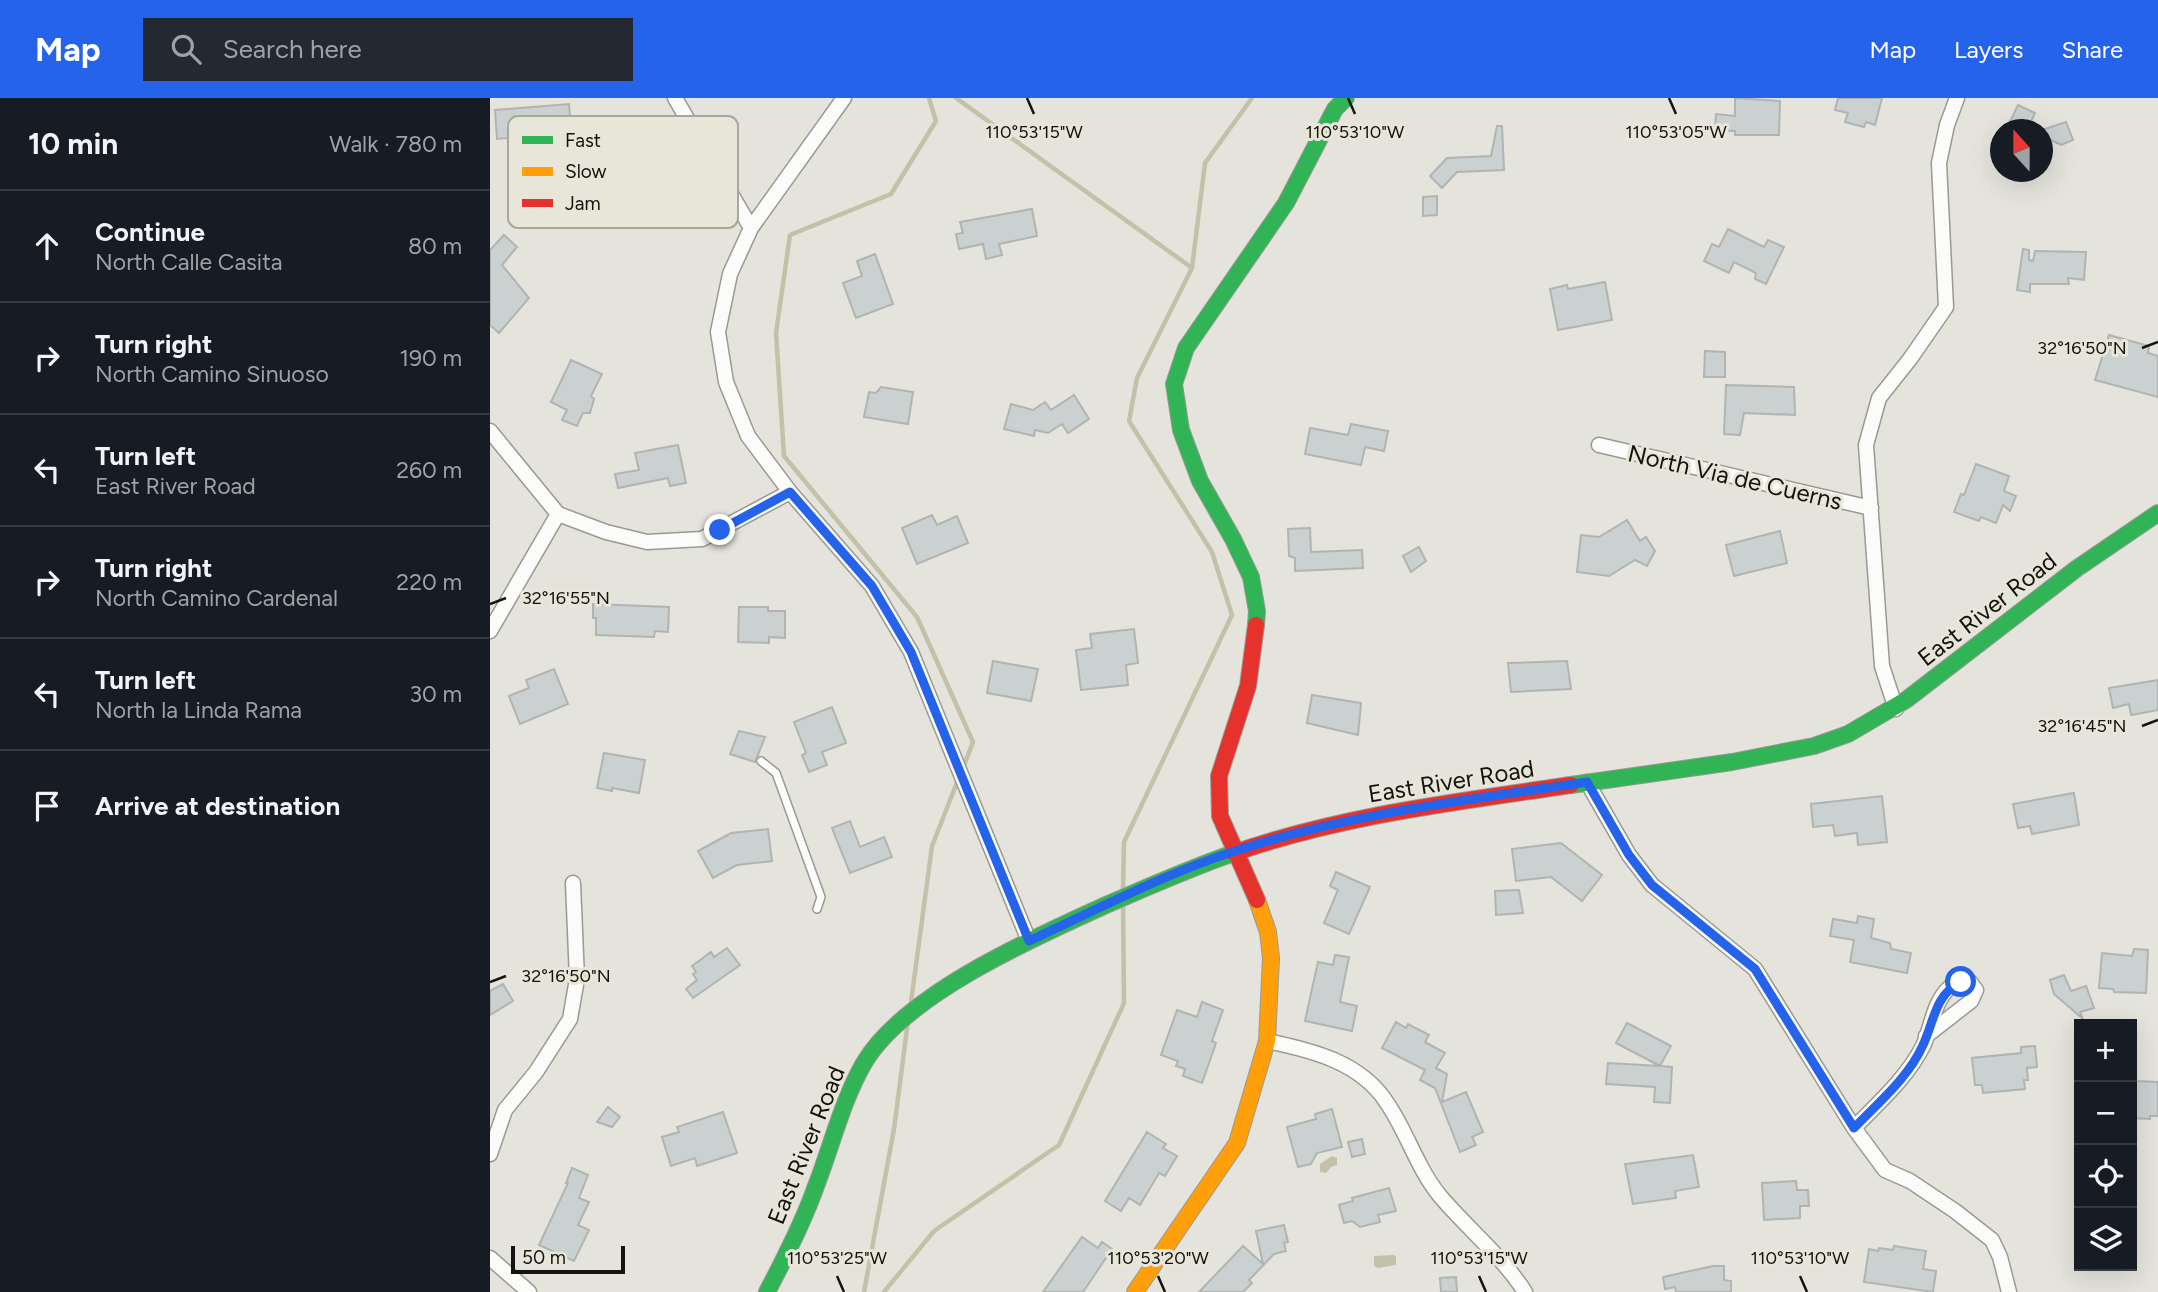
<!DOCTYPE html>
<html lang="en">
<head>
<meta charset="utf-8">
<style>
  body { margin:0; font-family:Figtree,sans-serif; background:#242831; color:#f1f3f6 }
  .controls { position:absolute; right:21px; bottom:21px; display:grid; overflow:hidden; border-radius:0px; box-shadow:0 7px 28px #0002 }
  .controls button { width:63px; height:63px; display:grid; place-items:center; padding:0; border:0; border-bottom:2px solid #363941; background:#171b24; color:#f1f3f6; font:35px sans-serif }
  .compass { position:absolute; left:1500px; top:21px; width:63px; height:63px; border-radius:50%; background:#171b24; box-shadow:0 7px 28px #0002; rotate:339deg }
  .scale { position:absolute; left:21px; bottom:18px; width:114px; box-sizing:border-box; padding-left:7px; border:4px solid #14130f; border-top:0; font-size:19px; line-height:24px; white-space:nowrap; color:#14130f; -webkit-text-stroke:5px #e7e6d8; paint-order:stroke }
  .stop { position:absolute; width:21px; height:21px; margin:-16px; border:5px solid #2563eb; border-radius:50%; background:#fff }
  .stop.end { background:#2563eb; border-color:#fff; box-shadow:0 2px 7px #0008 }
  .list { margin:0; padding:0; list-style:none }
  h2 { display:flex; justify-content:space-between; align-items:center; height:91px; margin:0; padding:0 28px; font-size:30px }
  h2 small { font-size:23px; font-weight:400; color:#9ea1a6 }
  .list li { display:grid; grid-template-columns:46px 1fr auto; gap:21px; align-items:center; box-sizing:border-box; height:112px; padding:0 28px; border-top:2px solid #363941 }
  .list b { display:block; font-size:26px; white-space:nowrap }
  .list p { margin:0; font-size:23px; white-space:nowrap; color:#9ea1a6 }
  .list em { font-size:23px; font-style:normal; color:#9ea1a6 }
  .icon { flex:none; width:38px; height:38px; fill:none; stroke:currentColor; stroke-width:2; stroke-linecap:round; stroke-linejoin:round }
  .map { position:relative; flex:none; width:1668px; height:1194px; overflow:hidden }
  header { display:flex; align-items:center; gap:42px; box-sizing:border-box; height:98px; padding:0 35px; background:#2563eb; color:#fff }
  header strong { font-size:33px }
  nav { display:flex; gap:38px; margin-inline-start:auto; font-size:24px }
  .search { width:490px; height:63px; background:#242831; display:flex; align-items:center; gap:18px; box-sizing:border-box; padding:0 24px; border-radius:0px; color:#9ea1a6; font-size:26px }
  main { display:flex }
  aside { flex:1; background:#171b24 }
  .map>svg:first-child { display:block }
  .water { fill:#c4c1a9 }
  .lines { fill:none; stroke-linecap:round; stroke-linejoin:round }
  .stream { stroke:#c4c1a9; stroke-width:4.5 }
  .building { fill:#cad1d0; stroke:#b1b4b2; stroke-width:2 }
  .lane-casing { stroke:#9a9993; stroke-width:10 }
  .street-casing { stroke:#9a9993; stroke-width:17 }
  .fast-casing { stroke:#9a9993; stroke-width:18 }
  .slow-casing { stroke:#9a9993; stroke-width:18 }
  .jam-casing { stroke:#9a9993; stroke-width:18 }
  .lane { stroke:#fbfbfa; stroke-width:7 }
  .street { stroke:#fbfbfa; stroke-width:14 }
  .fast { stroke:#30b455; stroke-width:16 }
  .slow { stroke:#ff9f0a; stroke-width:16 }
  .jam { stroke:#e5322d; stroke-width:16 }
  .route { stroke:#2563eb; stroke-width:9 }
  .ticks { fill:none; stroke:#14130f; stroke-width:2.5 }
  .labels { text-anchor:middle; dominant-baseline:central; stroke-width:6; stroke-linejoin:round; paint-order:stroke }
  .street-label { font-size:24px; fill:#14130f; stroke:#e7e6d8 }
  .key { fill:#e7e6d8; stroke:#a8a79c; stroke-width:2 }
  .key-label { font-size:19px; fill:#14130f }
  .ticks-label { font-size:18px; text-anchor:middle; fill:#14130f; stroke:#e7e6d8; stroke-width:6; stroke-linejoin:round; paint-order:stroke }
</style>
</head>
<body>
<header>
<strong>Map</strong>
<div class="search"><svg class="icon" aria-label="search" viewBox="0 0 24 24"><circle cx="10" cy="10" r="6"/><path d="M15 15l6 6"/></svg>Search here</div>
<nav><a>Map</a><a>Layers</a><a>Share</a></nav>
</header>
<main>
<aside>
<h2>10 min<small>Walk · 780 m</small></h2>
<ul class="list">
<li><svg class="icon" aria-label="ahead" viewBox="0 0 24 24"><path d="M12 20V5M6 11l6-6 6 6"/></svg><div><b>Continue</b><p>North Calle Casita</p></div><em>80 m</em></li>
<li><svg class="icon" aria-label="right" viewBox="0 0 24 24"><path d="M7 20v-9h11M14 6l5 5-5 5"/></svg><div><b>Turn right</b><p>North Camino Sinuoso</p></div><em>190 m</em></li>
<li><svg class="icon" aria-label="left" viewBox="0 0 24 24"><path d="M17 20v-9H6M10 6l-5 5 5 5"/></svg><div><b>Turn left</b><p>East River Road</p></div><em>260 m</em></li>
<li><svg class="icon" aria-label="right" viewBox="0 0 24 24"><path d="M7 20v-9h11M14 6l5 5-5 5"/></svg><div><b>Turn right</b><p>North Camino Cardenal</p></div><em>220 m</em></li>
<li><svg class="icon" aria-label="left" viewBox="0 0 24 24"><path d="M17 20v-9H6M10 6l-5 5 5 5"/></svg><div><b>Turn left</b><p>North la Linda Rama</p></div><em>30 m</em></li>
<li><svg class="icon" aria-label="arrive" viewBox="0 0 24 24"><path d="M6 21V4h12l-3 4 3 4H6"/></svg><div><b>Arrive at destination</b></div></li>
</ul>
</aside>
<div class="map">
<svg width="1668" height="1194" viewBox="0 0 1668 1194">
  <rect width="100%" height="100%" fill="#e4e3dc"/>
  <path class="water" d="M842 1058 847 1060V1067L841 1069 836 1075 830 1074V1066Z
    M903 1157 906 1158V1167L888 1170 884 1168V1158Z"/>
  <g class="lines">
    <path class="stream" d="M439 0 446 23 401 96 300 137 286 235 294 358 427 519 483 644 473 670
      M466 0 702 170 647 280 639 323 722 454 742 517 634 744 633 793
      M702 170 715 65 762 0
      M421 904 442 748 468 682
      M374 1194 404 1031 418 923
      M394 1194 444 1133 569 1047 634 905 633 805"/>
  </g>
  <path class="building" d="M1245 0 1290 3 1289 37H1245V33L1225 32 1226 16 1245 18Z
    M1348 0H1392L1385 27 1376 24 1374 29 1355 24 1358 15 1345 12Z
    M79 6 81 34 65 35 67 65 53 67 50 37 7 41 5 12Z
    M1528 7 1545 15 1537 32H1516Z
    M1576 24 1583 42 1571 47 1552 38V32Z
    M1007 28H1012L1014 72 967 74 952 90 940 78 957 60 1001 58Z
    M947 98V117L933 118V99Z
    M542 111 547 138 509 146 512 157 496 161 493 146 469 151 466 136 473 135 470 124Z
    M1238 131 1274 149 1278 142 1294 149 1276 186 1265 181 1266 175 1244 164 1239 175 1214 163 1222 146 1229 149Z
    M14 137 27 149 12 167 39 200 9 235 0 227V152Z
    M1533 151 1539 152V162L1543 163 1545 153 1596 154 1594 182 1578 180 1579 186H1540V194L1527 192Z
    M385 156 403 206 366 220 353 185 372 178 367 163Z
    M1115 184 1122 222 1068 232 1060 191 1077 187 1078 191Z
    M1619 237 1659 248 1658 255 1668 258V299L1605 282Z
    M1215 253 1235 254V279H1214Z
    M81 262 112 276 101 298 104 301 100 315H93L87 328 72 322 77 312 61 304Z
    M1236 287 1304 289 1305 317 1254 315 1250 337 1234 336Z
    M391 289 423 294 418 326 374 319 379 294 386 295Z
    M584 297 599 321 578 335 572 326 558 335 545 332 544 338 514 331 521 306 543 312 555 304 561 312Z
    M861 326 898 333 894 353 875 349 871 367 815 356 820 330 858 337Z
    M188 347 196 385 180 388 178 380 128 390 125 376 149 372 145 355Z
    M1486 366 1519 378 1514 393 1526 398 1520 413 1513 407 1506 425 1491 419 1489 423 1464 414 1471 396 1474 397Z
    M442 417 447 427 467 418 478 445 427 466 412 430Z
    M1137 422 1150 443 1156 439 1165 453 1157 468 1145 462 1119 478 1087 474 1091 437 1109 439Z
    M820 430 821 454 872 452 873 470 805 473V460L799 458 798 431Z
    M1290 433 1297 465 1244 478 1236 447Z
    M929 449 936 463 921 474 913 458Z
    M103 506 179 509 178 534 165 533 164 539 106 537V520H103Z
    M249 509H278V513H295V540L279 539V545L248 544Z
    M644 531 648 565 636 567 638 587 591 592 586 552 602 550 600 536Z
    M503 563 548 571 541 603 497 595Z
    M1077 563 1081 591 1021 594 1018 565Z
    M64 571 78 606 30 626 19 598 39 590 36 582Z
    M1668 582V612L1641 617 1639 606 1623 610 1619 590Z
    M822 597 871 605 868 637 817 625Z
    M342 609 356 645 332 654 337 667 319 674 312 657 316 655 304 624Z
    M249 633 275 639 265 664 240 656Z
    M114 655 155 662 149 695 122 690V693L107 690Z
    M1584 695 1589 727 1542 736 1540 728 1528 730 1523 706Z
    M1392 698 1397 744 1368 747 1367 735 1345 738 1343 727 1323 729 1321 706Z
    M360 723 370 749 394 739 402 759 360 775 342 730Z
    M278 731 282 763 247 767 223 780 208 753 241 735Z
    M1071 745 1112 777 1092 803 1061 779 1026 783 1022 751Z
    M846 774 880 789 859 836 834 825 848 792 840 788Z
    M1029 792 1033 815 1006 817 1005 793Z
    M1368 818 1384 821 1381 840 1400 845 1401 851 1421 855 1417 875 1360 864 1364 842 1340 838 1343 821 1367 825Z
    M237 850 250 867 203 900 196 891 207 882 203 876 206 874 202 868 221 854 224 859Z
    M1644 851 1658 852 1656 895 1624 894 1623 891 1609 890 1612 855 1642 858Z
    M845 857 859 859 850 904 867 908 862 933 815 923 828 864 843 867Z
    M1574 877 1581 893 1596 888 1604 910 1590 914 1593 921 1564 896 1560 882Z
    M13 886 23 903 0 917V893Z
    M712 904 733 912 722 943 726 945 712 985 693 978 695 971 686 968 688 963 671 957 687 912 707 919Z
    M906 924 916 930 918 926 939 937 935 944 955 955 946 970 957 976 952 1004 976 994 993 1034 982 1039 986 1047 970 1054 945 990 930 982 935 972 892 950Z
    M1137 925 1181 948 1170 968 1182 969 1180 1005 1164 1004 1165 989 1116 986 1118 965 1170 968 1126 945Z
    M1545 948 1547 969 1537 970 1538 982H1534L1535 991 1493 995 1492 987H1485L1482 960 1531 955V949Z
    M1646 983 1668 984V1018H1660V1021L1643 1020Z
    M118 1009 130 1019 122 1029 107 1024Z
    M842 1011 852 1049 827 1055 821 1066 808 1069 797 1029 826 1021 825 1016Z
    M233 1014 247 1055 207 1068 205 1060 181 1068 172 1039 189 1034 187 1029Z
    M657 1034 676 1046 673 1050 687 1058 675 1078 669 1075 650 1107 639 1100 631 1113 615 1103Z
    M872 1041 875 1056 862 1059 858 1044Z
    M1203 1057 1209 1089 1185 1093 1186 1100 1143 1106 1135 1066Z
    M82 1070 98 1077 89 1100 99 1104 88 1127 99 1132 84 1163 49 1147 78 1085H76Z
    M1306 1083 1307 1092H1318L1319 1108H1310V1120L1274 1122 1272 1085Z
    M899 1090 906 1113 888 1117 890 1124 870 1129 862 1123 854 1125 849 1107 863 1103 862 1100Z
    M794 1127 798 1144 794 1145 796 1153 784 1156 759 1182 762 1185 753 1194H709L753 1148 773 1166 766 1133Z
    M592 1139 608 1150 612 1144 622 1151 593 1194H553Z
    M1404 1148 1436 1153 1433 1171 1446 1173 1443 1194 1374 1184 1379 1151 1388 1153 1389 1150 1403 1152Z
    M1223 1168H1234V1182L1241 1183V1194H1186L1185 1189 1175 1191 1173 1179Z
    M966 1179 967 1194H951L950 1180Z"/>
  <g class="lines">
    <g class="lane-casing">
      <path id="lane" d="M271 663 286 675 331 799 327 811"/>
    </g>
    <g class="street-casing">
      <path id="street" d="M185 0 261 130
        M354 0 261 130 240 176 228 234 236 284 258 338 300 394 382 488 421 554 539 843
        M0 333 68 416 116 434 157 444 212 441 300 394
        M1109 347 1381 410
        M0 533 68 416
        M1406 611 1392 568 1376 347 1389 300 1420 261 1456 209 1449 65 1457 27 1467 0
        M1097 684 1139 757 1162 787 1265 871 1364 1030 1395 1072 1420 1083 1465 1113 1502 1142 1510 1159 1519 1194
        M777 943C821 952 871 964 897 1005 917 1034 927 1070 950 1098 977 1130 1012 1158 1035 1194
        M1364 1030C1388 1005 1417 980 1433 948 1442 929 1443 904 1460 889 1465 884 1473 884 1480 884L1486 892 1481 903 1436 938
        M0 1056 15 1012 46 974 80 921 87 881 83 785
        M0 1160 39 1194"/>
    </g>
    <g class="fast-casing">
      <path id="fast" d="M766 527 767 513 761 479 743 441 710 383 691 332 684 286 696 250 796 105 845 11 856 0
        M1081 687 1242 664 1324 648 1358 636 1416 602 1586 471 1668 415
        M277 1194C295 1160 313 1125 326 1088 342 1047 352 1003 374 965 414 897 545 839 616 807 658 789 700 770 744 755"/>
    </g>
    <g class="slow-casing">
      <path id="slow" d="M645 1194 747 1045 777 943 781 860 778 834 767 802"/>
    </g>
    <g class="jam-casing">
      <path id="jam" d="M766 527 758 588 729 678 730 718 767 802
        M744 755C853 717 967 704 1081 687"/>
    </g>
    <use href="#lane" class="lane"/>
    <use href="#street" class="street"/>
    <use href="#fast" class="fast"/>
    <use href="#slow" class="slow"/>
    <use href="#jam" class="jam"/>
  </g>
  <g class="lines">
    <path class="route" d="M230 432 300 394 382 488 421 554 539 843C608 811 676 775 748 752 862 715 980 702 1097 684L1139 757 1162 787 1265 871 1364 1030C1388 1005 1419 979 1433 947 1444 924 1445 896 1471 884"/>
  </g>
  <path class="ticks" d="M537 0 544 16M858 0 865 16M1179 0 1186 16M1652 250 1668 244M0 506 16 500M1652 628 1668 622M0 884 16 878M347 1178 354 1194M668 1178 675 1194M989 1178 996 1194M1310 1178 1317 1194"/>
  <g class="labels">
    <g class="street-label">
      <text transform="translate(1245 379) rotate(13)">North Via de Cuerns</text>
      <text transform="translate(1497 511) rotate(-38)">East River Road</text>
      <text transform="translate(961 683) rotate(-9)">East River Road</text>
      <text transform="translate(316 1047) rotate(-68)">East River Road</text>
    </g>
  </g>
  <rect x="18" y="18" width="230" height="112" rx="10" class="key"/>
  <rect x="32" y="38" width="31" height="8" fill="#30b455"/>
  <rect x="32" y="69" width="31" height="9" fill="#ff9f0a"/>
  <rect x="32" y="101" width="31" height="8" fill="#e5322d"/>
  <g class="key-label">
    <text x="75" y="49">Fast</text>
    <text x="75" y="80">Slow</text>
    <text x="75" y="112">Jam</text>
  </g>
  <g class="ticks-label">
    <text x="544" y="40">110°53'15"W</text>
    <text x="865" y="40">110°53'10"W</text>
    <text x="1186" y="40">110°53'05"W</text>
    <text x="1592" y="256">32°16'50"N</text>
    <text x="76" y="506">32°16'55"N</text>
    <text x="1592" y="634">32°16'45"N</text>
    <text x="76" y="884">32°16'50"N</text>
    <text x="347" y="1166">110°53'25"W</text>
    <text x="668" y="1166">110°53'20"W</text>
    <text x="989" y="1166">110°53'15"W</text>
    <text x="1310" y="1166">110°53'10"W</text>
  </g>
</svg>
<div class="controls">
<button>+</button>
<button>−</button>
<button><svg class="icon" aria-label="locate" viewBox="0 0 24 24"><circle cx="12" cy="12" r="6"/><path d="M12 2v4M12 18v4M2 12h4M18 12h4"/></svg></button>
<button><svg class="icon" aria-label="layers" viewBox="0 0 24 24"><path d="M12 4l9 5-9 5-9-5zM3 14l9 5 9-5"/></svg></button>
</div>
<svg class="compass" viewBox="-18 -18 36 36"><path d="M0-13l5 13h-10z" fill="#e53935"/><path d="M0 13l5-13h-10z" fill="#9ea1a6"/></svg>
<div class="scale">50 m</div>
<div class="stop" style="left:1471px;top:884px"></div>
<div class="stop end" style="left:230px;top:432px"></div>
</div>
</main>
</body>
</html>
